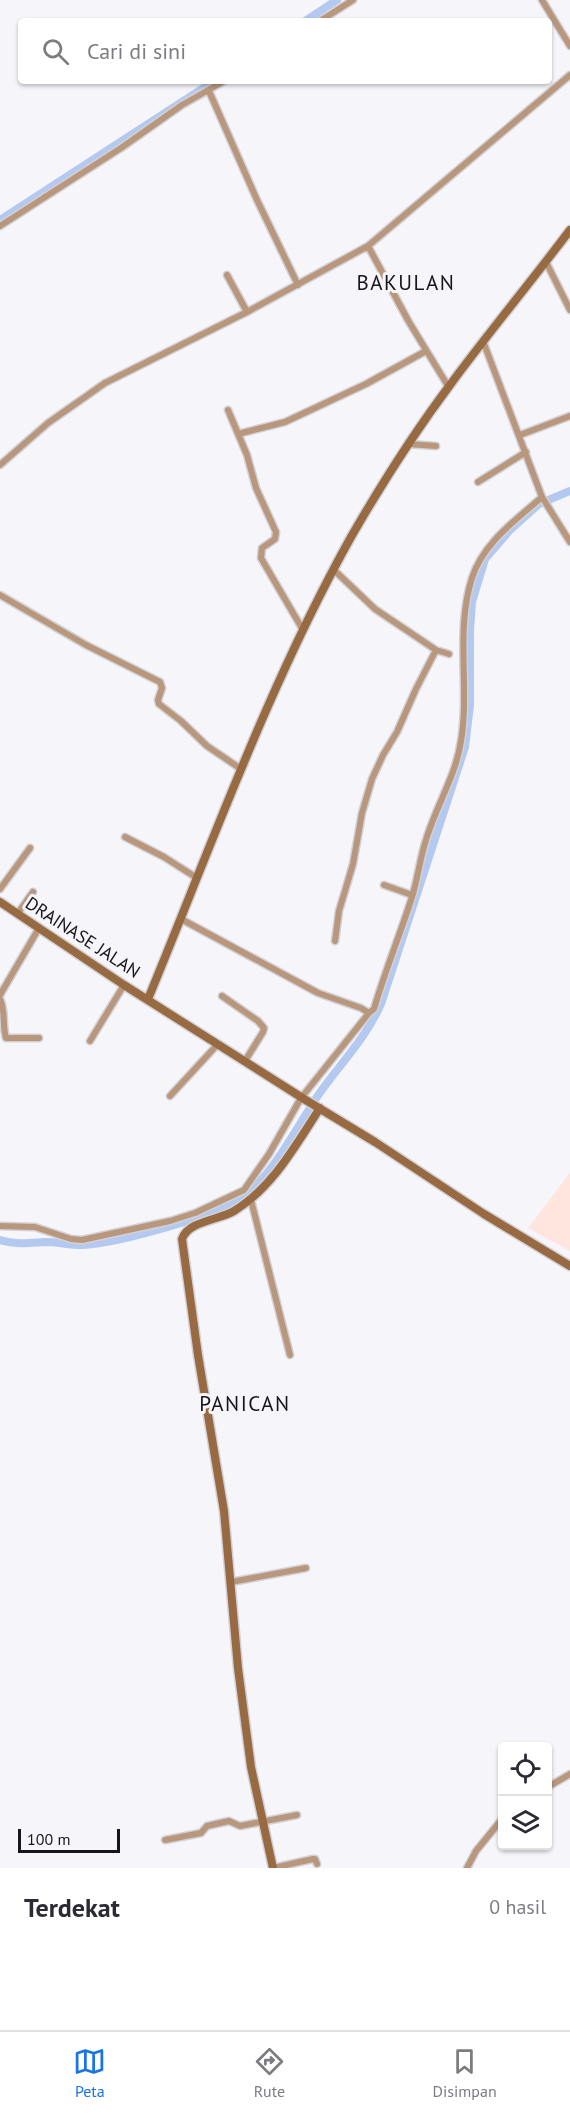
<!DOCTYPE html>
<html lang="id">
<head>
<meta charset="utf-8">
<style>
  body { margin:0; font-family:"PT Sans",sans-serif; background:#f7f7f7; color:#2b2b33 }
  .controls { position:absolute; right:18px; bottom:18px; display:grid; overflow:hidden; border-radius:6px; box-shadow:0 2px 4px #0004 }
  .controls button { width:54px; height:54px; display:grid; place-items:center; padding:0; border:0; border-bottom:2px solid #e1e1e2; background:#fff; color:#2b2b33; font:30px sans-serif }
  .scale { position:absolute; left:18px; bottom:15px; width:102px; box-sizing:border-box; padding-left:6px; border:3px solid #17161f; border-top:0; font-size:16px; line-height:21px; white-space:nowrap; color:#17161f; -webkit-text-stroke:4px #f5f5fa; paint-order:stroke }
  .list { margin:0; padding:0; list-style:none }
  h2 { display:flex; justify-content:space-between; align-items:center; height:78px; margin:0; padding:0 24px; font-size:26px }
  h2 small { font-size:20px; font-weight:400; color:#7c7c81 }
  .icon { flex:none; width:33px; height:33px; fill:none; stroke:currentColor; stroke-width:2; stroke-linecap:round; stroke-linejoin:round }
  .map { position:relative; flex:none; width:570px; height:1868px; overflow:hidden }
  .search { position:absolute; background:#fff; box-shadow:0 2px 4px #0004; left:18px; right:18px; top:18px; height:66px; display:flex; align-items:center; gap:15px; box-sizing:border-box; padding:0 21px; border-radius:6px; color:#7c7c81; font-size:22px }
  .sheet { height:162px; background:#fff }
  nav { display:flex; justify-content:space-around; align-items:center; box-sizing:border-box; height:84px; border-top:2px solid #e1e1e2; background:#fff; font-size:16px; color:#7c7c81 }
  nav a { display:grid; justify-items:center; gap:3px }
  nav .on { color:#1a73e8 }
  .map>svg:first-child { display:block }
  .education { fill:#ffe5dd }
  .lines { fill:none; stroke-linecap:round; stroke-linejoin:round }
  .canal { stroke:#b4c9ef; stroke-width:8 }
  .street-casing { stroke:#d1d1d7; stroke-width:9 }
  .secondary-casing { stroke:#d1d1d7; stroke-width:11 }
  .street { stroke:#b8977d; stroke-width:6 }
  .secondary { stroke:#976a42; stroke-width:8 }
  .labels { text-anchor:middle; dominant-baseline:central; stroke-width:6; stroke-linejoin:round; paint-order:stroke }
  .street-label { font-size:18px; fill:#17161f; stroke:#f5f5fa }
  .quarter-label { font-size:21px; letter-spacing:1.5px; fill:#17161f; stroke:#f5f5fa }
</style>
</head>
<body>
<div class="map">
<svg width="570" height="1868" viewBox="0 0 570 1868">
  <rect width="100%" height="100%" fill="#f5f5fa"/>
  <path class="education" d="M570 1173V1251L528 1228Z"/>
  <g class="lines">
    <path class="canal" d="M305 21 337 0
      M0 220 214 81
      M0 1240C16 1245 28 1243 45 1242 57 1242 69 1245 82 1245 115 1244 217 1216 243 1197 274 1174 297 1126 319 1094 340 1064 366 1038 381 1004L465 747 470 705V630L472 602 485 559 510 530 539 504 570 491"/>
    <g class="street-casing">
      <path id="street" d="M542 0 570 46
        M320 21 353 0
        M209 91 257 200 298 285
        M0 226 121 148 182 105 224 81
        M546 262 570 310
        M227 275 247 312
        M483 341 542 497 570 542
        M448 386 409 322 368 246 570 75
        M228 410 247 455 256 488 276 532 275 539 262 548 261 558 303 630
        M238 434 285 422 366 384 426 351
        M520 435 570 416
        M408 444 436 446
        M0 465 48 423 105 383 247 312 368 246
        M478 482 526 452
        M334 570 375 609 436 650 449 654
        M0 595 86 645 160 682 162 688 158 700 159 704 181 721 207 746 241 769
        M125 837 164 857 197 878
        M384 885 412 895
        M0 889 30 848
        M18 913 33 892
        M335 941 339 911 353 864 362 813 372 779 383 755 397 732 416 689 436 650
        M0 995 39 928
        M222 996 258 1021 264 1028 263 1032 245 1061
        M0 999C6 1012 2 1025 6 1038H39
        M369 1013 374 1009C385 971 400 935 412 897 418 878 420 858 426 840 436 806 456 776 461 741 470 688 455 631 472 578 483 543 516 520 542 497
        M90 1041 124 985
        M170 1096 218 1044
        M251 1200 290 1355
        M0 1226 35 1227 71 1239 82 1240 170 1221 195 1213 244 1190 269 1154 301 1098 369 1013 361 1008 318 993 181 919
        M231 1582 306 1568
        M548 1787 570 1774
        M165 1840 201 1833 207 1826 229 1821 240 1826 297 1815
        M273 1868 313 1859H315L317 1864
        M467 1868 476 1851 502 1819"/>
    </g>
    <g class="secondary-casing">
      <path id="secondary" d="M0 902 124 985 304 1099 375 1142 484 1214 570 1266
        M148 999C212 844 269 684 351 537 381 485 414 433 450 385 489 332 531 282 570 230
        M273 1868 251 1767 238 1668 224 1511 198 1355 182 1239C188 1221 219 1220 234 1211 273 1187 295 1146 320 1108"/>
    </g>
    <use href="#street" class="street"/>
    <use href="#secondary" class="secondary"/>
  </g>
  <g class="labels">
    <g class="street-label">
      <text transform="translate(83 937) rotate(33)">DRAINASE JALAN</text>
    </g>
    <g class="quarter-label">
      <text x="406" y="282">BAKULAN</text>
      <text x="245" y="1403">PANICAN</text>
    </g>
  </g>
</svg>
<div class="controls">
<button><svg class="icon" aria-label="locate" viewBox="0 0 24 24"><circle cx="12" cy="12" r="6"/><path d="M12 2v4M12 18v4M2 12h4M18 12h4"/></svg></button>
<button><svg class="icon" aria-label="layers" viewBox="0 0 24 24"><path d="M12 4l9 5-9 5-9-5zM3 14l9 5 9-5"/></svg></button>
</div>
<div class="scale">100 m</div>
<div class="search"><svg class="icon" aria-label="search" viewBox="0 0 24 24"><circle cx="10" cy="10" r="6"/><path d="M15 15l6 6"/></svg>Cari di sini</div>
</div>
<section class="sheet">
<h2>Terdekat<small>0 hasil</small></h2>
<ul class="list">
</ul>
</section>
<nav>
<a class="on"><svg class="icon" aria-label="map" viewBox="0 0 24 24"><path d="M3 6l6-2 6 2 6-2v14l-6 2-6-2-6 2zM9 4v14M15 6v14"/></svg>Peta</a>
<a><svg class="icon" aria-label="directions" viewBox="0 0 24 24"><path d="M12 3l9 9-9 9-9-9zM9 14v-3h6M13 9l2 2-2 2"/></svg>Rute</a>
<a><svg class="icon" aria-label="saved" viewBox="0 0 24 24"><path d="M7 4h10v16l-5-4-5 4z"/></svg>Disimpan</a>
</nav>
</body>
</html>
